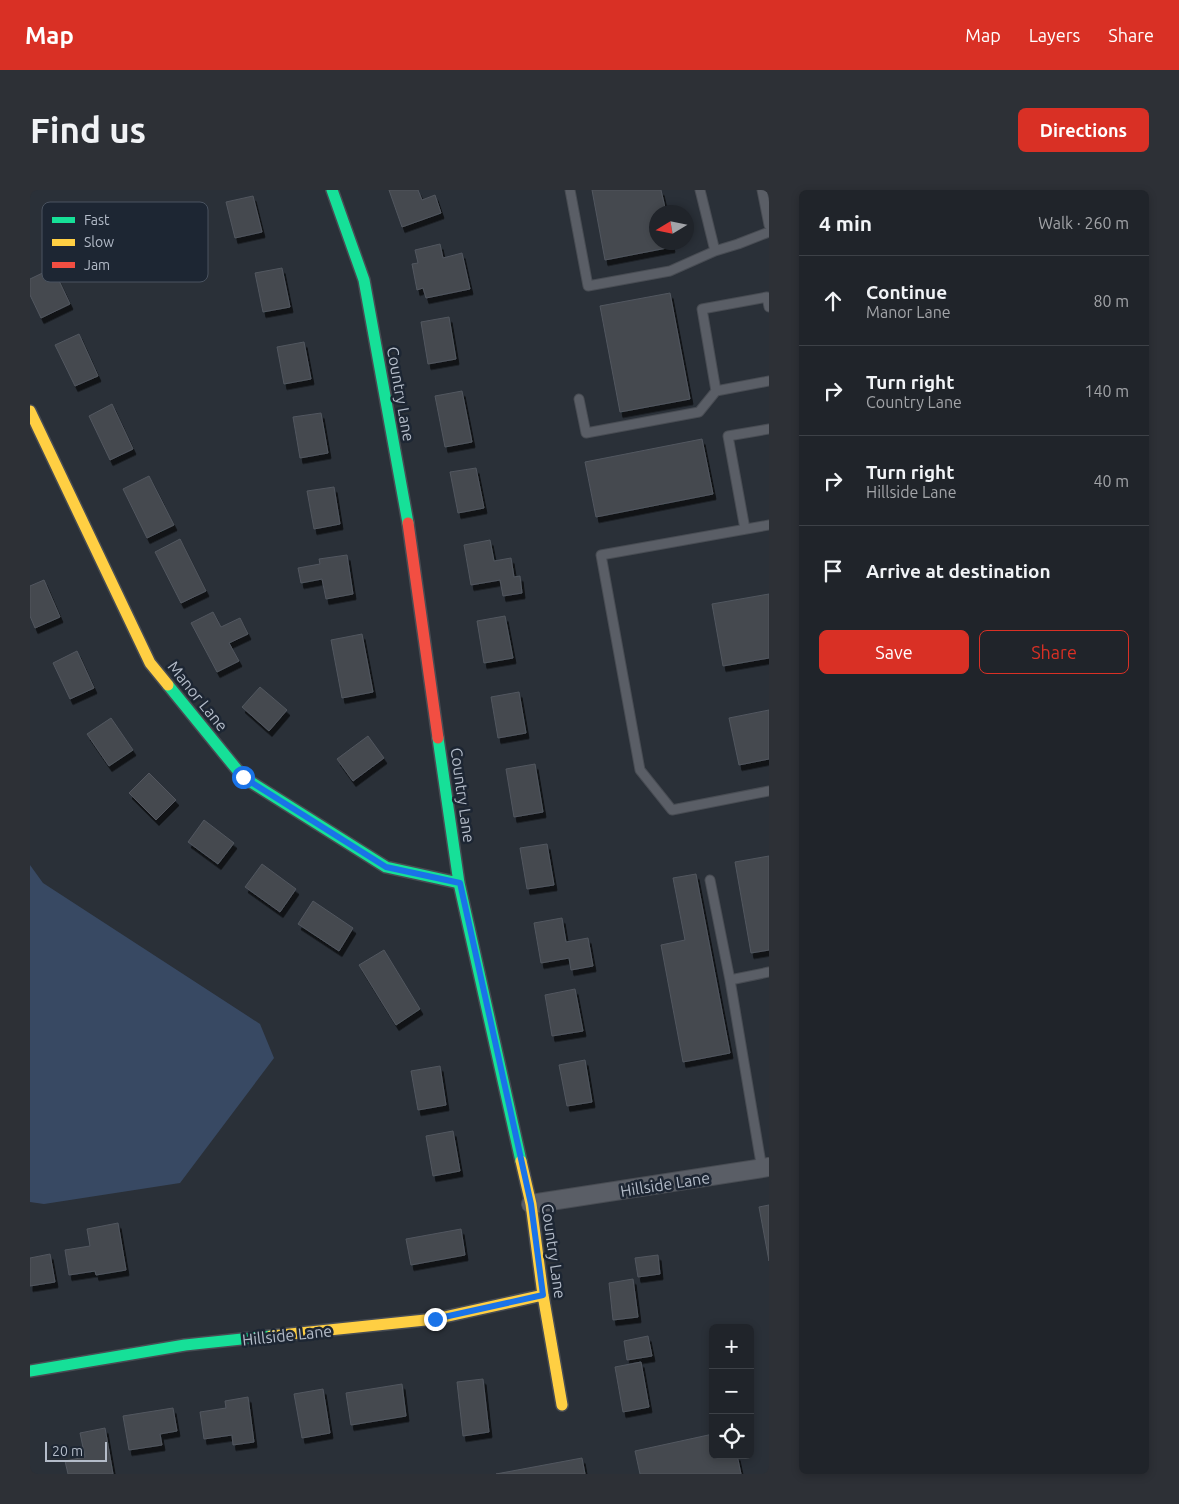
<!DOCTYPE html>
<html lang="en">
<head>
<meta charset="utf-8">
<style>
  body { margin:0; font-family:Ubuntu,sans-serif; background:#2d3036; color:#f1f3f6 }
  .controls { position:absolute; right:15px; bottom:15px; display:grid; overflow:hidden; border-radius:8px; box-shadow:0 2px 8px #0003 }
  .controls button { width:45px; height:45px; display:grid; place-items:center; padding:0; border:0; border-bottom:1px solid #3d4147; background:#20242a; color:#f1f3f6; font:25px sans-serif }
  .compass { position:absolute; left:619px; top:15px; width:45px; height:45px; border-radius:50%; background:#20242a; box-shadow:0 2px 8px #0003; rotate:260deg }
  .scale { position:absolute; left:15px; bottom:12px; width:62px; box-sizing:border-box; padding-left:5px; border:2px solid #b4bcc9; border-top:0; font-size:14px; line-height:18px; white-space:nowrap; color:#b4bcc9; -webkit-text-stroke:4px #1d2633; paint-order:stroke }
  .stop { position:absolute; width:15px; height:15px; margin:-11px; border:4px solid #1a73e8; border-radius:50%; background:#fff }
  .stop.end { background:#1a73e8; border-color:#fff; box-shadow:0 1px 5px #0008 }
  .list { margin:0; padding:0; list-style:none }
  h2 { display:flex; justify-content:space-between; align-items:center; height:65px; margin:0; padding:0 20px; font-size:21px }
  h2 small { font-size:16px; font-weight:400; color:#a2a4a8 }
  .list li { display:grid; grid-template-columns:32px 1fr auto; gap:15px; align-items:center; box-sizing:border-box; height:90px; padding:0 20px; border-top:1px solid #3d4147 }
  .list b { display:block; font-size:19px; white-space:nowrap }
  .list p { margin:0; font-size:16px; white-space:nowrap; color:#a2a4a8 }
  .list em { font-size:16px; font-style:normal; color:#a2a4a8 }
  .actions { display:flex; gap:10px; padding:15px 20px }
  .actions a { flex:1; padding:11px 0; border:1px solid #d93025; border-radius:8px; text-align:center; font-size:18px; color:#d93025 }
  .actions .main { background:#d93025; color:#fff }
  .icon { flex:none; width:28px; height:28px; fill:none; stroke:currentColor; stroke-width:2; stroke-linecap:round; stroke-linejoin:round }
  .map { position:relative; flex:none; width:739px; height:1284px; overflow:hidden; border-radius:8px }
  header { display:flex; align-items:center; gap:30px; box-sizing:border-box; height:70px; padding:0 25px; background:#d93025; color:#fff }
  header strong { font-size:24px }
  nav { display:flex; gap:28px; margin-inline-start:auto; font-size:18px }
  .intro { display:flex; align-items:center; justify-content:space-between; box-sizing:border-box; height:120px; padding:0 30px }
  h1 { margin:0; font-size:35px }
  .button { padding:12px 22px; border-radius:8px; background:#d93025; color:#fff; font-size:18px; font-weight:700 }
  main { display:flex; gap:30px; padding:0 30px }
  aside { flex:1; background:#20242a; border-radius:8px; box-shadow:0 2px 8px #0003 }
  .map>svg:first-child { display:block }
  .water { fill:#384963 }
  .building { fill:#444950; stroke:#52575f; filter:url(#shadow) }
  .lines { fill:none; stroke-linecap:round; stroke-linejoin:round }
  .lane-casing { stroke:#484c53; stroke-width:11 }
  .street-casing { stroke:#484c53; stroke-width:20 }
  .fast-casing { stroke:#484c53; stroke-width:14 }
  .slow-casing { stroke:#484c53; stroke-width:14 }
  .jam-casing { stroke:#484c53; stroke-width:14 }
  .lane { stroke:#5a5e66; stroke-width:9 }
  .street { stroke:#5a5e66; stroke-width:18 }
  .fast { stroke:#16e098; stroke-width:11 }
  .slow { stroke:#ffcf43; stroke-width:11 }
  .jam { stroke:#f24e42; stroke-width:11 }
  .route { stroke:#1a73e8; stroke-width:6 }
  .labels { text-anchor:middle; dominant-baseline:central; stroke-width:5; stroke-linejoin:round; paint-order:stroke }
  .street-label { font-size:16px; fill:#b4bcc9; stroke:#1d2633 }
  .key { fill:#1d2633; stroke:#4a5360; stroke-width:1 }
  .key-label { font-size:14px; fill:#b4bcc9 }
</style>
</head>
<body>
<header>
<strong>Map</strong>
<nav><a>Map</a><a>Layers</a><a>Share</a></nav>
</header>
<div class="intro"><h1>Find us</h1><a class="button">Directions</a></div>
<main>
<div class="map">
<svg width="739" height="1284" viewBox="0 0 739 1284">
  <defs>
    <filter id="shadow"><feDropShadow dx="3" dy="5.5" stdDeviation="0" flood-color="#0009"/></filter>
  </defs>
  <rect width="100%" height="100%" fill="#2a3038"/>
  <path class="water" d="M0 675 13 693 230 834 244 868 150 993 14 1014 0 1012Z"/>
  <path class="building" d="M359 0H388L392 10 405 5 411 23 372 37Z
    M562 0H631L636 22H626V52H641L642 57 575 70Z
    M223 6 232 42 205 48 196 12Z
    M410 54 413 68 432 63 440 99 396 108 393 98 387 100 382 74 388 73 385 60Z
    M23 78 40 114 11 128 0 105V89Z
    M252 78 260 117 233 122 225 83Z
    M640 103 660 209 590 222 570 116Z
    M419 127 426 169 398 174 391 132Z
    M49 144 68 186 45 196 25 155Z
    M274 152 281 189 254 194 247 157Z
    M432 201 442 252 415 257 405 206Z
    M82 214 103 259 80 270 59 226Z
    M291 223 298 263 270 268 263 227Z
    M672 249 683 304 566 327 555 272Z
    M446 278 454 318 428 323 420 282Z
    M119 286 144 335 117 348 93 299Z
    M304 297 310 334 284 339 277 301Z
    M150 349 176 401 151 413 125 362Z
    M460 350 464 371 481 368 484 387 490 386 492 403 473 406 470 390 441 395 434 355Z
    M317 365 323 404 296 409 292 389 271 393 268 378 290 374 289 369Z
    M14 390 30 427 5 438 0 426V396Z
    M739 404V468L693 476 682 414Z
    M183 422 191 437 210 428 218 444 199 453 209 471 187 482 161 433Z
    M475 426 483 468 454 473 447 431Z
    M332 444 343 502 312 508 301 450Z
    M47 461 64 498 40 509 23 473Z
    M230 497 257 520 239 541 212 517Z
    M489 502 496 543 468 548 461 507Z
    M739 520V569L709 575 699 528Z
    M81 528 103 560 79 576 57 544Z
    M338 546 354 568 323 591 307 569Z
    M505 574 513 622 484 627 476 579Z
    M119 583 146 610 126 630 99 603Z
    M174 630 204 653 188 674 158 652Z
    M517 654 524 695 497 699 490 658Z
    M739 666V760L721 763 705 672Z
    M232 674 266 699 250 722 215 697Z
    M666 684 700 863 653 872 631 755 655 750 643 688Z
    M283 711 323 738 309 761 268 734Z
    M532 728 536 752 558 748 563 776 541 780 539 768 511 773 504 733Z
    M354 760 390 819 366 835 329 775Z
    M545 799 553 841 522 846 515 805Z
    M555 870 562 912 537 916 529 875Z
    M410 876 416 915 388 920 381 881Z
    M423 941 430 981 403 986 396 946Z
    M739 1015V1071L729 1017Z
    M88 1033 96 1080 66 1085 65 1081 39 1085 35 1060 60 1056 57 1039Z
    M431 1039 435 1065 381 1075 376 1049Z
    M20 1064 25 1092 0 1096V1068Z
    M628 1065 630 1084 608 1087 605 1068Z
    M603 1089 608 1127 583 1130 579 1093Z
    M618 1146 622 1166 597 1170 594 1151Z
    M611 1172 619 1217 593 1222 585 1177Z
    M453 1189 459 1242 433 1246 427 1192Z
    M372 1194 376 1226 321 1235 316 1203Z
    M293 1199 300 1243 272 1248 264 1204Z
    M218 1207 224 1252 203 1255 202 1245 174 1249 170 1222 196 1218 195 1211Z
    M143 1218 147 1241 130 1244 132 1255 99 1260 93 1226Z
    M75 1238 83 1284H38L35 1271 55 1267 50 1243Z
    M683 1244V1265H707L711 1284H610L605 1261Z
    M552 1268 555 1284H466Z"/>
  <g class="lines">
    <g class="lane-casing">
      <path id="lane" d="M540 0 558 96 640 81 685 61
        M670 0 685 61 708 54 739 42
        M732 0 739 35
        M686 201 672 119 737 107 739 117
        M549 209 556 243 669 222 686 201 739 191
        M739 335 571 365 610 580 642 620 739 601
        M715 339 698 246 739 239
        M680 690 700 790 732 979
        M700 790 739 782"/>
    </g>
    <g class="street-casing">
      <path id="street" d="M501 1014 739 977"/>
    </g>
    <g class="fast-casing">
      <path id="fast" d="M302 0 334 90 378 333
        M138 495 213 587 356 677 429 693
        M408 548 429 693 491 971
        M0 1181 155 1155 241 1146"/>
    </g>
    <g class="slow-casing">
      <path id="slow" d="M0 221 120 473 138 495
        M491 971 501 1014 513 1105 532 1215
        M241 1146 405 1129 513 1105"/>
    </g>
    <g class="jam-casing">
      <path id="jam" d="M378 333 408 548"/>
    </g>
    <use href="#lane" class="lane"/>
    <use href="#street" class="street"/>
    <use href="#fast" class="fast"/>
    <use href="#slow" class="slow"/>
    <use href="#jam" class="jam"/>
  </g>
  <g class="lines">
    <path class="route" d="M213 587 356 677 430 693 501 1014 513 1105 405 1129"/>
  </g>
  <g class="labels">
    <g class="street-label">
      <text transform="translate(371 204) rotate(80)">Country Lane</text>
      <text transform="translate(168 506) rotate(51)">Manor Lane</text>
      <text transform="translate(433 605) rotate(82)">Country Lane</text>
      <text transform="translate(635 994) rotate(-9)">Hillside Lane</text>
      <text transform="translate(524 1061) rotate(82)">Country Lane</text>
      <text transform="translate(257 1145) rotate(-6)">Hillside Lane</text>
    </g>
  </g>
  <rect x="12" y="12" width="166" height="80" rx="8" class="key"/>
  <rect x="22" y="27" width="23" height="6" fill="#16e098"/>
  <rect x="22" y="49" width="23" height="7" fill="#ffcf43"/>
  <rect x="22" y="72" width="23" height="6" fill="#f24e42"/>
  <g class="key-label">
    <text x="54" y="35">Fast</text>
    <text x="54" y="57">Slow</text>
    <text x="54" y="80">Jam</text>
  </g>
</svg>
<div class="controls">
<button>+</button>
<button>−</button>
<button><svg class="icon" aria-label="locate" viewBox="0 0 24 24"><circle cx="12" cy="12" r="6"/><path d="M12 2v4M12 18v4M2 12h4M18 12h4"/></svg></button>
</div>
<svg class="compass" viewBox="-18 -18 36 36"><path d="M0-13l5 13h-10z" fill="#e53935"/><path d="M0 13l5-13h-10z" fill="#a2a4a8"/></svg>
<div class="scale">20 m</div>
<div class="stop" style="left:213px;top:587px"></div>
<div class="stop end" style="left:405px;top:1129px"></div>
</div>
<aside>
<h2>4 min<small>Walk · 260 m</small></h2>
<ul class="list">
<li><svg class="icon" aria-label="ahead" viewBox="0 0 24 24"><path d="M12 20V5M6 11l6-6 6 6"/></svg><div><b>Continue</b><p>Manor Lane</p></div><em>80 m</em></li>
<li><svg class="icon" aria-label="right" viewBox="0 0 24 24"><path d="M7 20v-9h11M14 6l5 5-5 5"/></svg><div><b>Turn right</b><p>Country Lane</p></div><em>140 m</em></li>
<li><svg class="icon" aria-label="right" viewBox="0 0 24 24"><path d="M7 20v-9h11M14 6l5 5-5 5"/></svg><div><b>Turn right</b><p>Hillside Lane</p></div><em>40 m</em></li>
<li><svg class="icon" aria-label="arrive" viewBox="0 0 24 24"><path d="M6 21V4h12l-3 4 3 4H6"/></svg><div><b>Arrive at destination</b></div></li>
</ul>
<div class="actions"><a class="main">Save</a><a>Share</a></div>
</aside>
</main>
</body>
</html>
